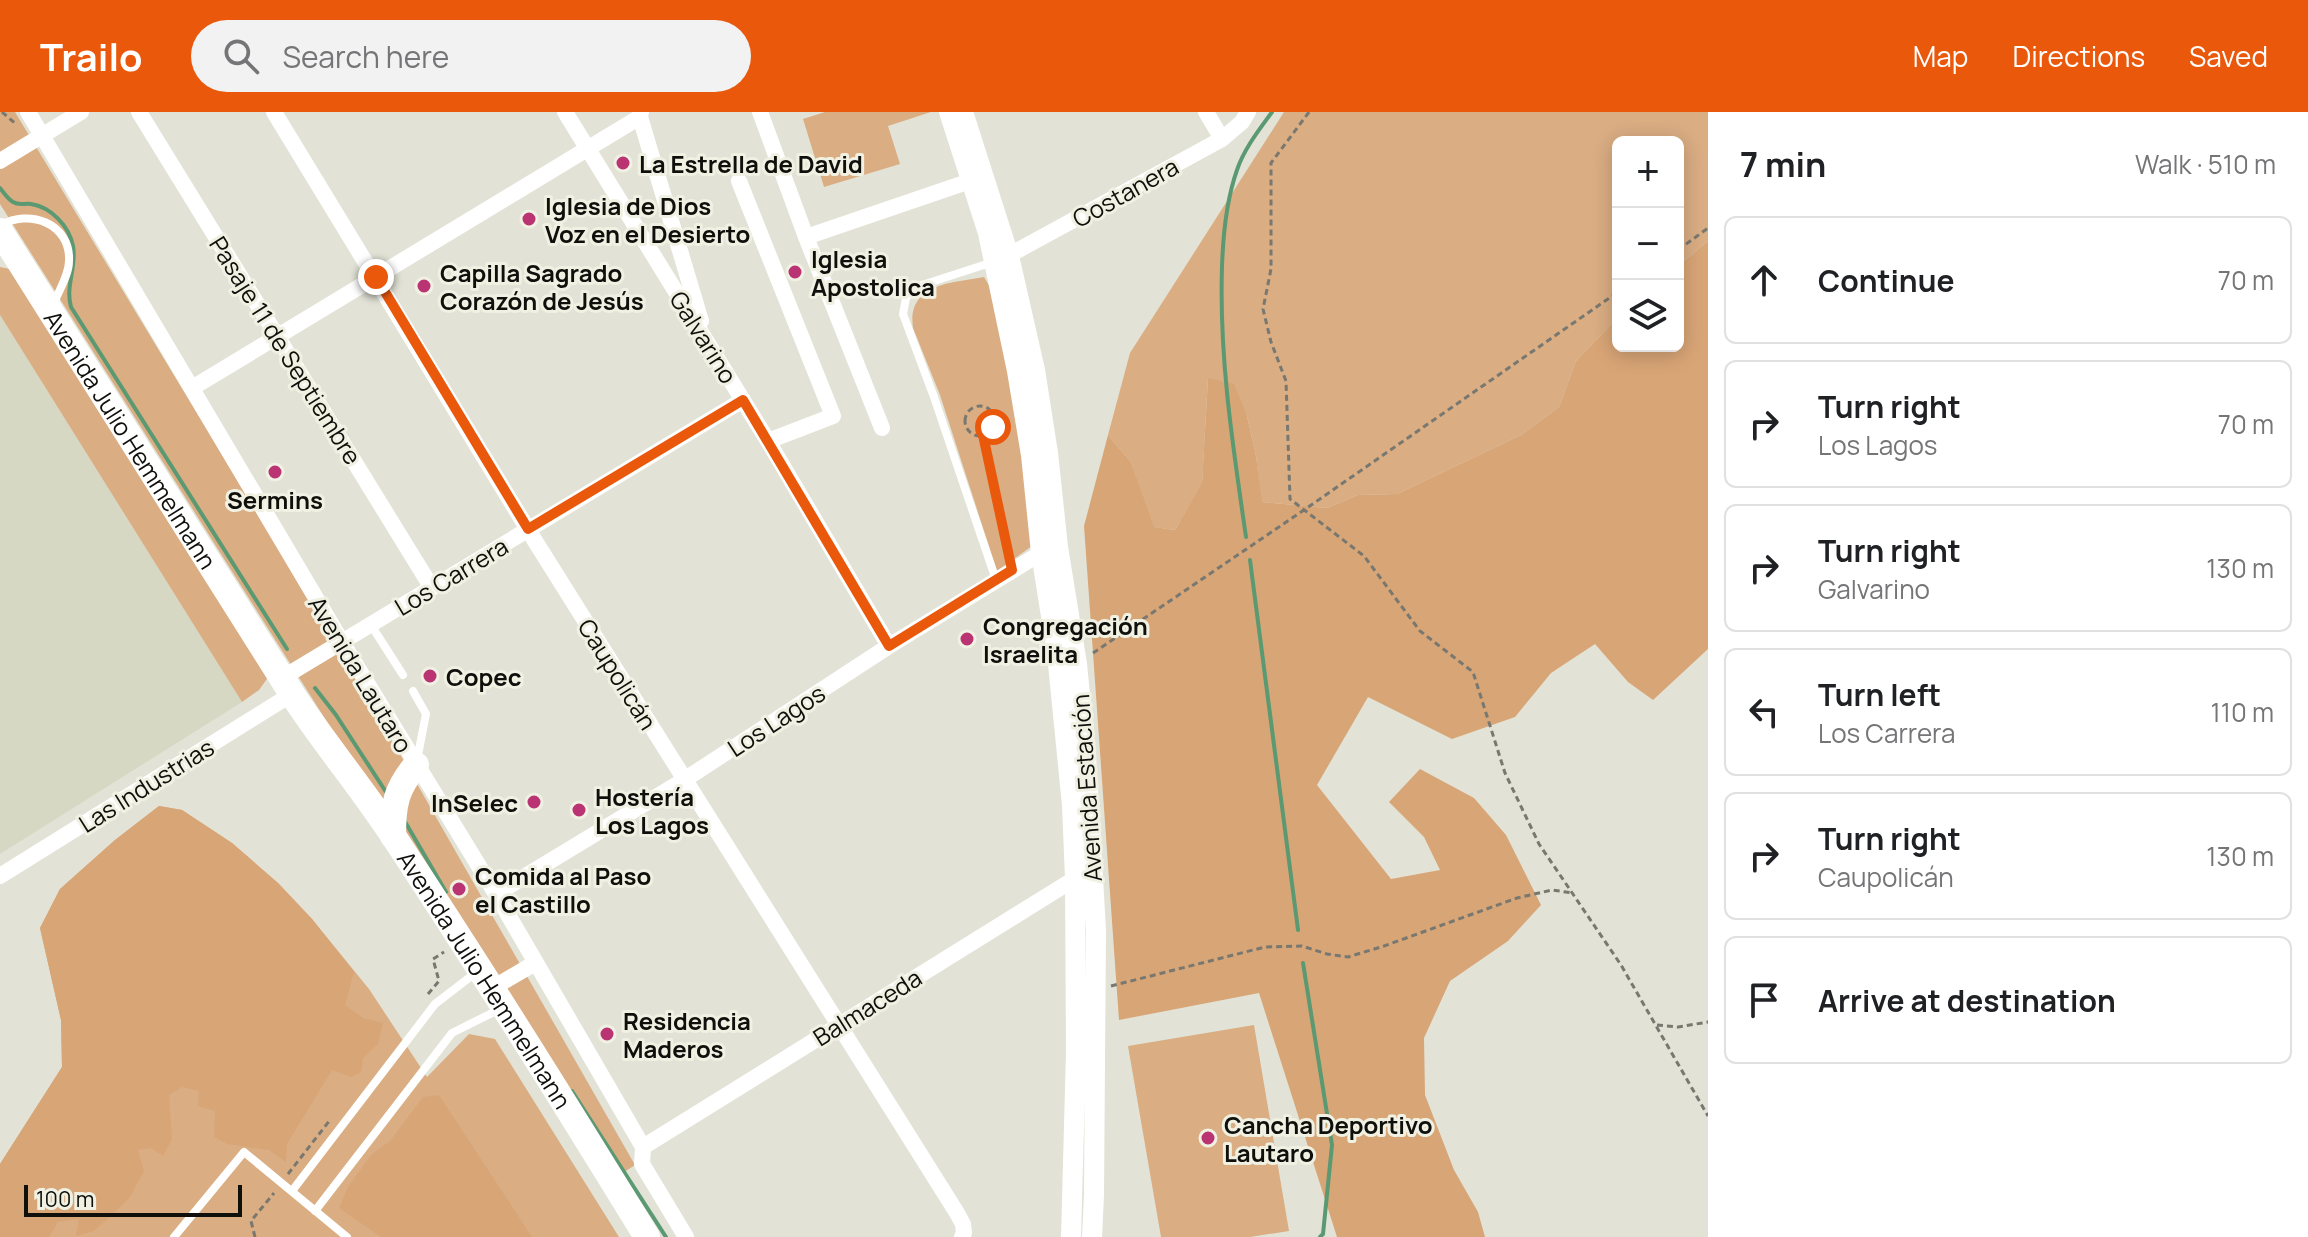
<!DOCTYPE html>
<html lang="en">
<head>
<meta charset="utf-8">
<style>
  body { margin:0; font-family:Manrope,sans-serif; background:#f2f2f2; color:#202124 }
  .controls { position:absolute; right:24px; top:24px; display:grid; overflow:hidden; border-radius:12px; box-shadow:0 4px 20px #0003 }
  .controls button { width:72px; height:72px; display:grid; place-items:center; padding:0; border:0; border-bottom:2px solid #e0e0e0; background:#fff; color:#202124; font:40px sans-serif }
  .scale { position:absolute; left:24px; bottom:20px; width:218px; box-sizing:border-box; padding-left:8px; border:4px solid #0f0f0b; border-top:0; font-size:22px; line-height:28px; white-space:nowrap; color:#0f0f0b; -webkit-text-stroke:6px #f0f1e3; paint-order:stroke }
  .stop { position:absolute; width:24px; height:24px; margin:-18px; border:6px solid #ea580c; border-radius:50%; background:#fff }
  .stop.end { background:#ea580c; border-color:#fff; box-shadow:0 2px 8px #0008 }
  .list { margin:0; padding:0; list-style:none }
  h2 { display:flex; justify-content:space-between; align-items:center; height:104px; margin:0; padding:0 32px; font-size:34px }
  h2 small { font-size:26px; font-weight:400; color:#757577 }
  .list li { display:grid; grid-template-columns:52px 1fr auto; gap:24px; align-items:center; box-sizing:border-box; height:128px; margin:0 16px 16px; padding:0 16px; border:2px solid #e0e0e0; border-radius:12px }
  .list b { display:block; font-size:30px; white-space:nowrap }
  .list p { margin:0; font-size:26px; white-space:nowrap; color:#757577 }
  .list em { font-size:26px; font-style:normal; color:#757577 }
  .icon { flex:none; width:44px; height:44px; fill:none; stroke:currentColor; stroke-width:2; stroke-linecap:round; stroke-linejoin:round }
  .map { position:relative; flex:none; width:1708px; height:1125px; overflow:hidden }
  header { display:flex; align-items:center; gap:48px; box-sizing:border-box; height:112px; padding:0 40px; background:#ea580c; color:#fff }
  header strong { font-size:38px }
  nav { display:flex; gap:44px; margin-inline-start:auto; font-size:28px }
  .search { width:560px; height:72px; background:#f2f2f2; display:flex; align-items:center; gap:20px; box-sizing:border-box; padding:0 28px; border-radius:44px; color:#757577; font-size:30px }
  main { display:flex }
  aside { flex:1; background:#fff }
  .map>svg:first-child { display:block }
  .built { fill:#d7d8c4 }
  .green { fill:#daad83 }
  .forest { fill:#d8a576 }
  .lines { fill:none; stroke-linecap:round; stroke-linejoin:round }
  .stream { stroke:#5b9972; stroke-width:4 }
  .path { stroke:#787870; stroke-width:3; stroke-dasharray:6 4; stroke-linecap:butt }
  .service { stroke:#fff; stroke-width:8 }
  .minor { stroke:#fff; stroke-width:16 }
  .tertiary { stroke:#fff; stroke-width:20 }
  .trunk { stroke:#fff; stroke-width:26 }
  .route { stroke:#ea580c; stroke-width:10 }
  .poi-dot { fill:#ba3373; stroke:#f0f1e3; stroke-width:3 }
  .labels { text-anchor:middle; dominant-baseline:central; stroke-width:6; stroke-linejoin:round; paint-order:stroke }
  .poi-label { font-size:24px; font-weight:bold; fill:#0f0f0b; stroke:#f0f1e3; text-anchor:start }
  .street-label { font-size:24px; fill:#0f0f0b; stroke:#f0f1e3 }
</style>
</head>
<body>
<header>
<strong>Trailo</strong>
<div class="search"><svg class="icon" aria-label="search" viewBox="0 0 24 24"><circle cx="10" cy="10" r="6"/><path d="M15 15l6 6"/></svg>Search here</div>
<nav><a>Map</a><a>Directions</a><a>Saved</a></nav>
</header>
<main>
<div class="map">
<svg width="1708" height="1125" viewBox="0 0 1708 1125">
  <rect width="100%" height="100%" fill="#e2e3d6"/>
  <path class="built" d="M0 203 242 590 0 742Z"/>
  <path class="green" d="M0 0H15L349 553 635 1053 615 1066 0 92Z
    M825 0H931L888 14 900 52 824 75 803 7Z
    M1284 0H1708V129L1678 154V30H1618V205L1576 249 1559 295 1521 323 1397 382 1358 383 1327 396 1261 390 1256 344 1247 304 1208 266 1202 372 1175 418 1153 415 1131 350 1108 323 1130 241Z
    M0 155 15 158 269 564 259 578 242 590 0 203Z
    M984 165 993 180 1018 297 1032 434 997 459 940 283 913 216C907 171 952 171 984 165Z
    M159 694 182 698 232 731 278 771 312 807 369 877 427 965 469 922 495 927 619 1125H0V1052L62 955 61 908 40 816 60 777 115 728Z
    M1254 913 1289 1119 1250 1125H1161L1128 934Z"/>
  <path class="forest" d="M1708 129V537L1653 588 1628 570 1595 532 1551 561 1515 605 1452 627 1368 585 1317 673 1391 767 1440 758 1424 725 1389 690 1420 657 1474 686 1506 723 1541 793 1508 829 1450 869 1424 926 1425 983 1454 1058 1478 1100 1485 1125H1337L1259 881 1119 908 1084 414 1108 323 1131 350 1154 415 1175 418 1202 371 1208 266 1234 272 1247 304 1256 344 1262 390 1327 396 1358 383 1397 382 1521 323 1559 295 1576 249 1618 205V234H1678V154Z
    M159 694 182 698 232 731 278 771 312 807 354 860 345 893 363 906 383 911 378 932 363 946 361 960 351 965 332 958 287 1032 286 1050 269 1038 227 1032 214 1025 215 999 198 994 199 979 182 975 169 983 172 1027 163 1044 151 1036 138 1038 144 1059 130 1085 110 1105 94 1119 76 1124 79 1107 58 1110 49 1125H0V1052L62 955 61 908 40 816 60 777 115 728Z
    M439 983 532 1125H381L339 1096 348 1075 371 1043 390 1029 423 985Z"/>
  <g class="lines">
    <path class="stream" d="M0 76C4 81 8 87 13 90 19 94 24 91 31 92 51 95 69 114 73 134 77 155 65 174 71 195L287 537
      M1246 425C1233 335 1219 246 1222 155 1223 123 1226 89 1237 58 1244 37 1259 18 1272 0
      M1250 448 1298 818
      M315 576 336 603 386 680
      M404 708 446 780
      M1303 851 1332 1033 1323 1122 1320 1125
      M572 979 666 1125"/>
    <path class="path" d="M2 0 17 13
      M1309 0 1271 51V157L1263 197 1271 230 1286 269 1290 387 1364 444 1420 519 1473 560 1505 661 1539 732 1621 853 1708 1004
      M1678 138 1708 116
      M965 309a15 15 0 1 1 30 0a15 15 0 1 1-30 0Z
      M983 323 1009 445
      M1093 541 1304 398 1618 180
      M1111 874 1265 835 1302 834 1327 842 1348 845 1384 834 1517 786 1552 778 1573 781
      M428 882 439 869 433 847 444 840
      M1657 913 1678 915 1708 910
      M288 1062 330 1008
      M255 1125 251 1109 274 1081"/>
    <path class="service" d="M0 114C28 96 71 111 69 149 69 163 59 178 54 191
      M993 150 916 175 906 186 903 202 934 285 996 468
      M371 513 403 563
      M413 579 426 602 417 648
      M292 1079 435 892 478 859
      M315 1099 452 921 500 897
      M174 1125 244 1040 347 1125"/>
    <path class="minor" d="M28 0 342 530 496 782 643 1035 642 1052 686 1125
      M139 0 432 476
      M274 0 535 429 957 1101 963 1112 964 1121 962 1125
      M565 0 768 329 889 534
      M641 0 640 5 701 209
      M760 0 806 125 882 316
      M1206 0 1222 27
      M0 49 81 0
      M739 69 833 304 768 329
      M806 125 979 66
      M1000 148 1222 27 1242 10 1248 0
      M192 276 640 5
      M282 566 743 288
      M0 764 292 582
      M496 782 684 668 889 534 1041 441 1051 437
      M491 877 535 851
      M643 1035 1084 761"/>
    <path class="tertiary" d="M949 0 988 121 1017 259 1031 343 1041 441 1057 542 1072 693 1075 766 1076 940 1071 1125
      M963 0 1009 144 1035 258 1048 341 1058 435 1077 552 1086 644 1096 818 1094 1083 1092 1125"/>
    <g class="trunk">
      <path id="s1" d="M0 119 292 582C324 631 362 676 394 725 481 857 565 991 647 1125"/>
      <path d="M393 724C393 692 396 677 416 653"/>
    </g>
  </g>
  <g class="lines">
    <path class="route" d="M376 165 528 417 743 288 889 534 1012 458 983 323 993 315"/>
  </g>
  <g class="poi-dot">
    <circle cx="623" cy="51" r="8"/>
    <circle cx="529" cy="107" r="8"/>
    <circle cx="795" cy="160" r="8"/>
    <circle cx="424" cy="174" r="8"/>
    <circle cx="275" cy="360" r="8"/>
    <circle cx="967" cy="527" r="8"/>
    <circle cx="430" cy="564" r="8"/>
    <circle cx="534" cy="690" r="8"/>
    <circle cx="579" cy="698" r="8"/>
    <circle cx="459" cy="777" r="8"/>
    <circle cx="607" cy="922" r="8"/>
    <circle cx="1208" cy="1026" r="8"/>
  </g>
  <g class="labels">
    <g class="poi-label">
      <text x="639" y="51">La Estrella de David</text>
      <text x="545" y="93">Iglesia de Dios<tspan x="545" dy="28">Voz en el Desierto</tspan></text>
      <text x="811" y="146">Iglesia<tspan x="811" dy="28">Apostolica</tspan></text>
      <text x="440" y="160">Capilla Sagrado<tspan x="440" dy="28">Corazón de Jesús</tspan></text>
      <text x="275" y="387" text-anchor="middle">Sermins</text>
      <text x="983" y="513">Congregación<tspan x="983" dy="28">Israelita</tspan></text>
      <text x="446" y="564">Copec</text>
      <text x="595" y="684">Hostería<tspan x="595" dy="28">Los Lagos</tspan></text>
      <text x="518" y="690" text-anchor="end">InSelec</text>
      <text x="475" y="763">Comida al Paso<tspan x="475" dy="28">el Castillo</tspan></text>
      <text x="623" y="908">Residencia<tspan x="623" dy="28">Maderos</tspan></text>
      <text x="1224" y="1012">Cancha Deportivo<tspan x="1224" dy="28">Lautaro</tspan></text>
    </g>
    <g class="street-label">
      <text transform="translate(1125 80) rotate(-29)">Costanera</text>
      <text transform="translate(704 225) rotate(58)">Galvarino</text>
      <text transform="translate(286 238) rotate(58)">Pasaje 11 de Septiembre</text>
      <text stroke="none"><textPath href="#s1" startOffset="246">Avenida Julio Hemmelmann</textPath></text>
      <text transform="translate(451 464) rotate(-31)">Los Carrera</text>
      <text transform="translate(361 562) rotate(59)">Avenida Lautaro</text>
      <text transform="translate(618 562) rotate(58)">Caupolicán</text>
      <text transform="translate(776 608) rotate(-33)">Los Lagos</text>
      <text transform="translate(146 673) rotate(-32)">Las Industrias</text>
      <text transform="translate(1086 676) rotate(-94)">Avenida Estación</text>
      <text stroke="none"><textPath href="#s1" startOffset="892">Avenida Julio Hemmelmann</textPath></text>
      <text transform="translate(867 895) rotate(-32)">Balmaceda</text>
    </g>
  </g>
</svg>
<div class="controls">
<button>+</button>
<button>−</button>
<button><svg class="icon" aria-label="layers" viewBox="0 0 24 24"><path d="M12 4l9 5-9 5-9-5zM3 14l9 5 9-5"/></svg></button>
</div>
<div class="scale">100 m</div>
<div class="stop" style="left:993px;top:315px"></div>
<div class="stop end" style="left:376px;top:165px"></div>
</div>
<aside>
<h2>7 min<small>Walk · 510 m</small></h2>
<ul class="list">
<li><svg class="icon" aria-label="ahead" viewBox="0 0 24 24"><path d="M12 20V5M6 11l6-6 6 6"/></svg><div><b>Continue</b></div><em>70 m</em></li>
<li><svg class="icon" aria-label="right" viewBox="0 0 24 24"><path d="M7 20v-9h11M14 6l5 5-5 5"/></svg><div><b>Turn right</b><p>Los Lagos</p></div><em>70 m</em></li>
<li><svg class="icon" aria-label="right" viewBox="0 0 24 24"><path d="M7 20v-9h11M14 6l5 5-5 5"/></svg><div><b>Turn right</b><p>Galvarino</p></div><em>130 m</em></li>
<li><svg class="icon" aria-label="left" viewBox="0 0 24 24"><path d="M17 20v-9H6M10 6l-5 5 5 5"/></svg><div><b>Turn left</b><p>Los Carrera</p></div><em>110 m</em></li>
<li><svg class="icon" aria-label="right" viewBox="0 0 24 24"><path d="M7 20v-9h11M14 6l5 5-5 5"/></svg><div><b>Turn right</b><p>Caupolicán</p></div><em>130 m</em></li>
<li><svg class="icon" aria-label="arrive" viewBox="0 0 24 24"><path d="M6 21V4h12l-3 4 3 4H6"/></svg><div><b>Arrive at destination</b></div></li>
</ul>
</aside>
</main>
</body>
</html>
